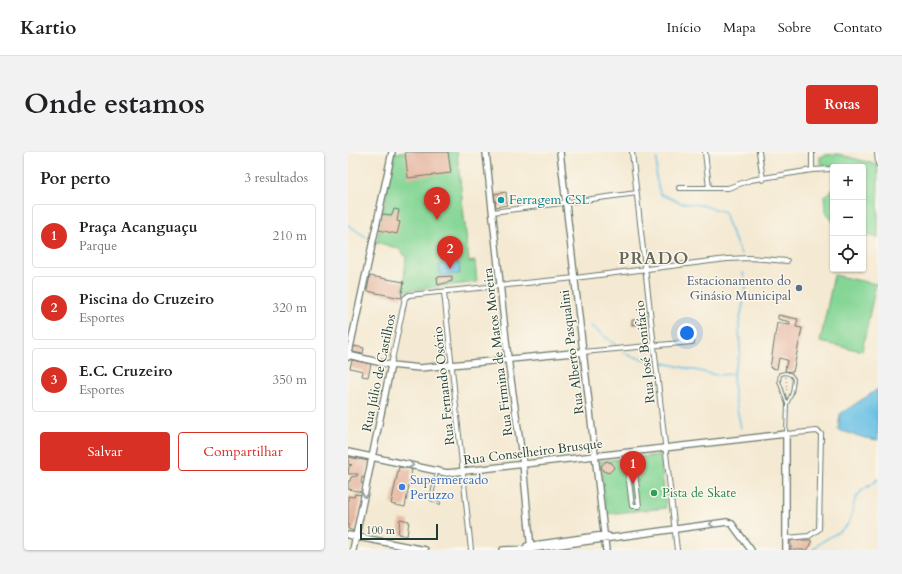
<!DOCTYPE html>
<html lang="pt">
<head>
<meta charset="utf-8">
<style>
  body { margin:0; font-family:Cardo,serif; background:#f2f2f2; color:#202124 }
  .controls { position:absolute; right:12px; top:12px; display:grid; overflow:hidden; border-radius:4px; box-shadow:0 1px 3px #0004 }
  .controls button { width:36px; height:36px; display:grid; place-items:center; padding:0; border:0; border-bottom:1px solid #e0e0e0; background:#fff; color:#202124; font:20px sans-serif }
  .scale { position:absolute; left:12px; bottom:10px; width:78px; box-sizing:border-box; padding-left:4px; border:2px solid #1f3d34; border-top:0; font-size:11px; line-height:14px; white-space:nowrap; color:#1f3d34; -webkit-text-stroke:3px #fbf7ec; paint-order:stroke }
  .you { position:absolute; left:339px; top:181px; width:14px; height:14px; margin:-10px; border:3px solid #fff; border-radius:50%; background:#1a73e8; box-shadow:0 0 0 6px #1a73e833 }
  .badge { display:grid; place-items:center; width:26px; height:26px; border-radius:50%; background:#d93025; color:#fff; font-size:13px; font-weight:700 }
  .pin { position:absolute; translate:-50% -33px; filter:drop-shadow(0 1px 2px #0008) }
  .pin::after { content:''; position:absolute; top:21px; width:14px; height:12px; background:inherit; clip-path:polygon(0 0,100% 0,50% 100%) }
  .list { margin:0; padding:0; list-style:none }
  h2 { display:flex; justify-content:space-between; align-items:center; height:52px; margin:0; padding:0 16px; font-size:17px }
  h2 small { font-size:13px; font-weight:400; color:#757577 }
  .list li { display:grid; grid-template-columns:26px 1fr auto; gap:12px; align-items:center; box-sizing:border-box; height:64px; margin:0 8px 8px; padding:0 8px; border:1px solid #e0e0e0; border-radius:4px }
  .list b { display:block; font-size:15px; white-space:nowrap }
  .list p { margin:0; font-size:13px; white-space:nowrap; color:#757577 }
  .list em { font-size:13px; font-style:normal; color:#757577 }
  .actions { display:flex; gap:8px; padding:12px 16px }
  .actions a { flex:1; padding:9px 0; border:1px solid #d93025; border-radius:4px; text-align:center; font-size:14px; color:#d93025 }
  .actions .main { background:#d93025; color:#fff }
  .icon { flex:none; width:22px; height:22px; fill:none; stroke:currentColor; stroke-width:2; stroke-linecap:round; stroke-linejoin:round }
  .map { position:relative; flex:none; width:530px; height:398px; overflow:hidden; border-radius:4px }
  header { display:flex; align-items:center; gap:24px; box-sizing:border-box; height:56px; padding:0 20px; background:#fff; border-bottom:1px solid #e0e0e0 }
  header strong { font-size:19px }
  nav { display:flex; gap:22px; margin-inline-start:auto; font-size:14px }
  .intro { display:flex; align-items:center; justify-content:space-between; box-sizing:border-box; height:96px; padding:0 24px }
  h1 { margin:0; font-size:28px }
  .button { padding:10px 18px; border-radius:4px; background:#d93025; color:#fff; font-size:14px; font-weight:700 }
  main { display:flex; gap:24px; padding:0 24px }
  aside { flex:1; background:#fff; border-radius:4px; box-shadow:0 1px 3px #0004 }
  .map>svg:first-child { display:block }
  .green { fill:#85d696; stroke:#528a65 }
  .water { fill:#66bfe4; stroke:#427e8c }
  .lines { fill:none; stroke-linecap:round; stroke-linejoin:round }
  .stream { stroke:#66bfe4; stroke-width:1.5 }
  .building { fill:#e6b7a2 }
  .lane-casing { stroke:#6a796b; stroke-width:4 }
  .street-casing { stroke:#6a796b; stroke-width:6 }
  .secondary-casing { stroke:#6a796b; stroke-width:8 }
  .path { stroke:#6a796b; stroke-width:1; stroke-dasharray:1 3; stroke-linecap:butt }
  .lane { stroke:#fff; stroke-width:2 }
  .street { stroke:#fff; stroke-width:4 }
  .secondary { stroke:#fff; stroke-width:5.5 }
  .oneway { stroke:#8f9e9a }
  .culture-dot { fill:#0f9aa8; stroke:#fbf7ec; stroke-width:1.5 }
  .service-dot { fill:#5c6f8a; stroke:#fbf7ec; stroke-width:1.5 }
  .shop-dot { fill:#3f7fe0; stroke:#fbf7ec; stroke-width:1.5 }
  .leisure-dot { fill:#2e9e5b; stroke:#fbf7ec; stroke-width:1.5 }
  .labels { text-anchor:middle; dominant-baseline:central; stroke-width:3; stroke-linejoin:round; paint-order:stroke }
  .culture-label { font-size:13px; fill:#0d838f; stroke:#fbf7ec; text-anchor:start }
  .service-label { font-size:13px; fill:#4e5e75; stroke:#fbf7ec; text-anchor:end }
  .street-label { font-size:13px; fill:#1f3d34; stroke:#fbf7ec }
  .shop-label { font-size:13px; fill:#366cbe; stroke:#fbf7ec; text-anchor:start }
  .leisure-label { font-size:13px; fill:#27864d; stroke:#fbf7ec; text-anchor:start }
  .district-label { font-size:17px; font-weight:bold; letter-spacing:1px; fill:#65685a; stroke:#fbf7ec }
</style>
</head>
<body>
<header>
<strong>Kartio</strong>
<nav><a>Início</a><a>Mapa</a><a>Sobre</a><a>Contato</a></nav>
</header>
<div class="intro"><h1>Onde estamos</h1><a class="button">Rotas</a></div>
<main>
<aside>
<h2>Por perto<small>3 resultados</small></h2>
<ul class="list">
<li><span class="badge">1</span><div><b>Praça Acanguaçu</b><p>Parque</p></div><em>210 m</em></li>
<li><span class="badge">2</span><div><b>Piscina do Cruzeiro</b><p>Esportes</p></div><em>320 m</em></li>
<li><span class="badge">3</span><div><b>E.C. Cruzeiro</b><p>Esportes</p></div><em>350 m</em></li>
</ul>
<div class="actions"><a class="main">Salvar</a><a>Compartilhar</a></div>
</aside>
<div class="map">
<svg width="530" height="398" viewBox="0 0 530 398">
  <rect width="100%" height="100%" fill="#fbf7ec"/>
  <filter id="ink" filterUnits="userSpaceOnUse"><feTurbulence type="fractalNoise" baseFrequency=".025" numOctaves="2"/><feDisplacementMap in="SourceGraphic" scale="8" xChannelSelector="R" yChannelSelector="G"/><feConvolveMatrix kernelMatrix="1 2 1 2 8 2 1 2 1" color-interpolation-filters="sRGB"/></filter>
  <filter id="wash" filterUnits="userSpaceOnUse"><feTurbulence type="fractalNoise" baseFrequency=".012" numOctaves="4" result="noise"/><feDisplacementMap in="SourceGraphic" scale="16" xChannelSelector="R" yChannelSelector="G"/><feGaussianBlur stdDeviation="0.9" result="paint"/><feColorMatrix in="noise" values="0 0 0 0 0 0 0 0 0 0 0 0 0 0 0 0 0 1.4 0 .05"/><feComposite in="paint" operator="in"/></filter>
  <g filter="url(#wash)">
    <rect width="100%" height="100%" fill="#f4e9d2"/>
    <path class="green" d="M57 0H109L121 110 127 109 129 130 55 139 58 105 51 97 29 90 46 1Z
      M490 2 530 13V86L515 82V15L485 16 472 11V5L478 3Z
      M485 37V70L477 58 476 44Z
      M486 123 528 132 514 199 472 190Z
      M312 303 318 356 258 362 252 309Z"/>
    <path class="water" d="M111 111 112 122 92 124 91 113Z
      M530 237V288L517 286 490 278 492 262Z"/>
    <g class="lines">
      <path class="stream" d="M309 7 308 25 312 42 333 51 353 53 377 60 379 70 393 102
        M0 73 18 85
        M243 174 268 193
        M276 200 282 204 304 209
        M316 211 368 223 384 222
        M393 276 386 242 385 222 392 201 391 172 398 137 395 120
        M465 398C474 386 489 384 498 374 506 366 503 357 507 348 512 336 523 335 530 327"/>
    </g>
    <g id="blocks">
      <path class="building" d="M57 0H100L103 21 60 26Z
        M158 40 159 53 148 55 146 42Z
        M46 57 51 58 49 69 52 70 49 82 31 78 34 62 44 63Z
        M22 124 56 130 53 146 19 139Z
        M104 124V129L90 133 89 125Z
        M430 163 450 167 448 175 454 176 445 220 437 219 439 208 431 206 429 217 422 216 429 171 442 173V170L430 167Z
        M294 167V172L284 173V168Z
        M6 194 16 196 15 202 5 200Z
        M4 208 23 212 20 225 14 224 15 219 2 216Z
        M0 305 21 309 17 326 14 325 13 331 16 332 14 340 0 337V329H2L3 325 9 324 10 322H0L1 314 4 313 0 312Z
        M258 309 264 311 266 316 261 321 255 319 253 314Z
        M51 315 64 317 57 355 43 352Z
        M7 342 14 343 6 379 0 377V344L6 345Z
        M52 367 61 369 59 384 50 382Z
        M443 388H463V393L459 398H443Z"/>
    </g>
  </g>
  <g filter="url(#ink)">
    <use href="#blocks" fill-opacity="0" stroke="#6a796b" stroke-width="1"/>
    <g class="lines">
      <g class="lane-casing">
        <path id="lane" d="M438 282 439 252 444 241 446 227 443 223 438 221 432 222 431 229 439 252
          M89 320 83 347 91 351"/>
      </g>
      <g class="street-casing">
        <path id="street" d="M284 0 329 398
          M357 0 361 36
          M411 0 415 28
          M464 0V18
          M529 0 530 12
          M331 36H380L403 28 464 18 484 17
          M145 60 289 41
          M96 140 123 398
          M235 200 344 190
          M43 213 57 146 61 143 227 126 379 107 402 106 439 109
          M438 282 469 279 473 282 471 377 461 384 439 386
          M286 312 291 354H284L279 313Z"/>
      </g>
      <g class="secondary-casing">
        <path id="secondary" d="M138 0 160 207 175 312 183 398
          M212 0 258 398
          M0 203 43 213 72 216 235 200
          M0 205 44 0
          M0 300 99 321 438 282V398
          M0 383 77 398
          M179 394 256 383 260 384
          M5 398 43 213
          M155 398 182 397 379 370 384 372 403 398"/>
      </g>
      <path class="path" d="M438 225 439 240
        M292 328H296
        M255 333H259"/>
      <use href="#lane" class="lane"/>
      <use href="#street" class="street"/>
      <use href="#secondary" class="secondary"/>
    </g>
    <defs><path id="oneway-chevron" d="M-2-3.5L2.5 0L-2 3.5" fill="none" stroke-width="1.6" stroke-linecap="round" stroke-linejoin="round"/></defs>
    <g class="oneway">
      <use href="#oneway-chevron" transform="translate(63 313) rotate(12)"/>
      <use href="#oneway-chevron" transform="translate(17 343) rotate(102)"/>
      <use href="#oneway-chevron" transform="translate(364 372) rotate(173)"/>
    </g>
  </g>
  <circle class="culture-dot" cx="153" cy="48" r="4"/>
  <circle class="service-dot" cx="451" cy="136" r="4"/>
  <circle class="shop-dot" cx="54" cy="335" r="4"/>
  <circle class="leisure-dot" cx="306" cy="341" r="4"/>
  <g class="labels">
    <g class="culture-label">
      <text x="161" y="48">Ferragem CSL</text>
    </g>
    <g class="service-label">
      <text x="443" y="129">Estacionamento do<tspan x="443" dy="15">Ginásio Municipal</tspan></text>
    </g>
    <g class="street-label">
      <text transform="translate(150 200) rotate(-97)">Rua Firmina de Matos Moreira</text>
      <text transform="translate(224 200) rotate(-97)">Rua Alberto Pasqualini</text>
      <text transform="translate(297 200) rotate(-96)">Rua José Bonifácio</text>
      <text transform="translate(31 221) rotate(-78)">Rua Júlio de Castilhos</text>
      <text transform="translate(96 234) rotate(-96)">Rua Fernando Osório</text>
      <text transform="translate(185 300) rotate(-7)">Rua Conselheiro Brusque</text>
    </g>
    <g class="shop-label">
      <text x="62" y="328">Supermercado<tspan x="62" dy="15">Peruzzo</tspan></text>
    </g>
    <g class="leisure-label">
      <text x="314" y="341">Pista de Skate</text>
    </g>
    <g class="district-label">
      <text x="306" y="106">PRADO</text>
    </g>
  </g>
</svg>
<div class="controls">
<button>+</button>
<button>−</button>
<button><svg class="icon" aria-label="locate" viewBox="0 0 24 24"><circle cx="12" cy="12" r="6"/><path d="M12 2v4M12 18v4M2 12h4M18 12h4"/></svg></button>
</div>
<div class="scale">100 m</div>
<div class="you"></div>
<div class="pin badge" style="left:285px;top:332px">1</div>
<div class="pin badge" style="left:102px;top:117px">2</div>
<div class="pin badge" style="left:89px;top:68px">3</div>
</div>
</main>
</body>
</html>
